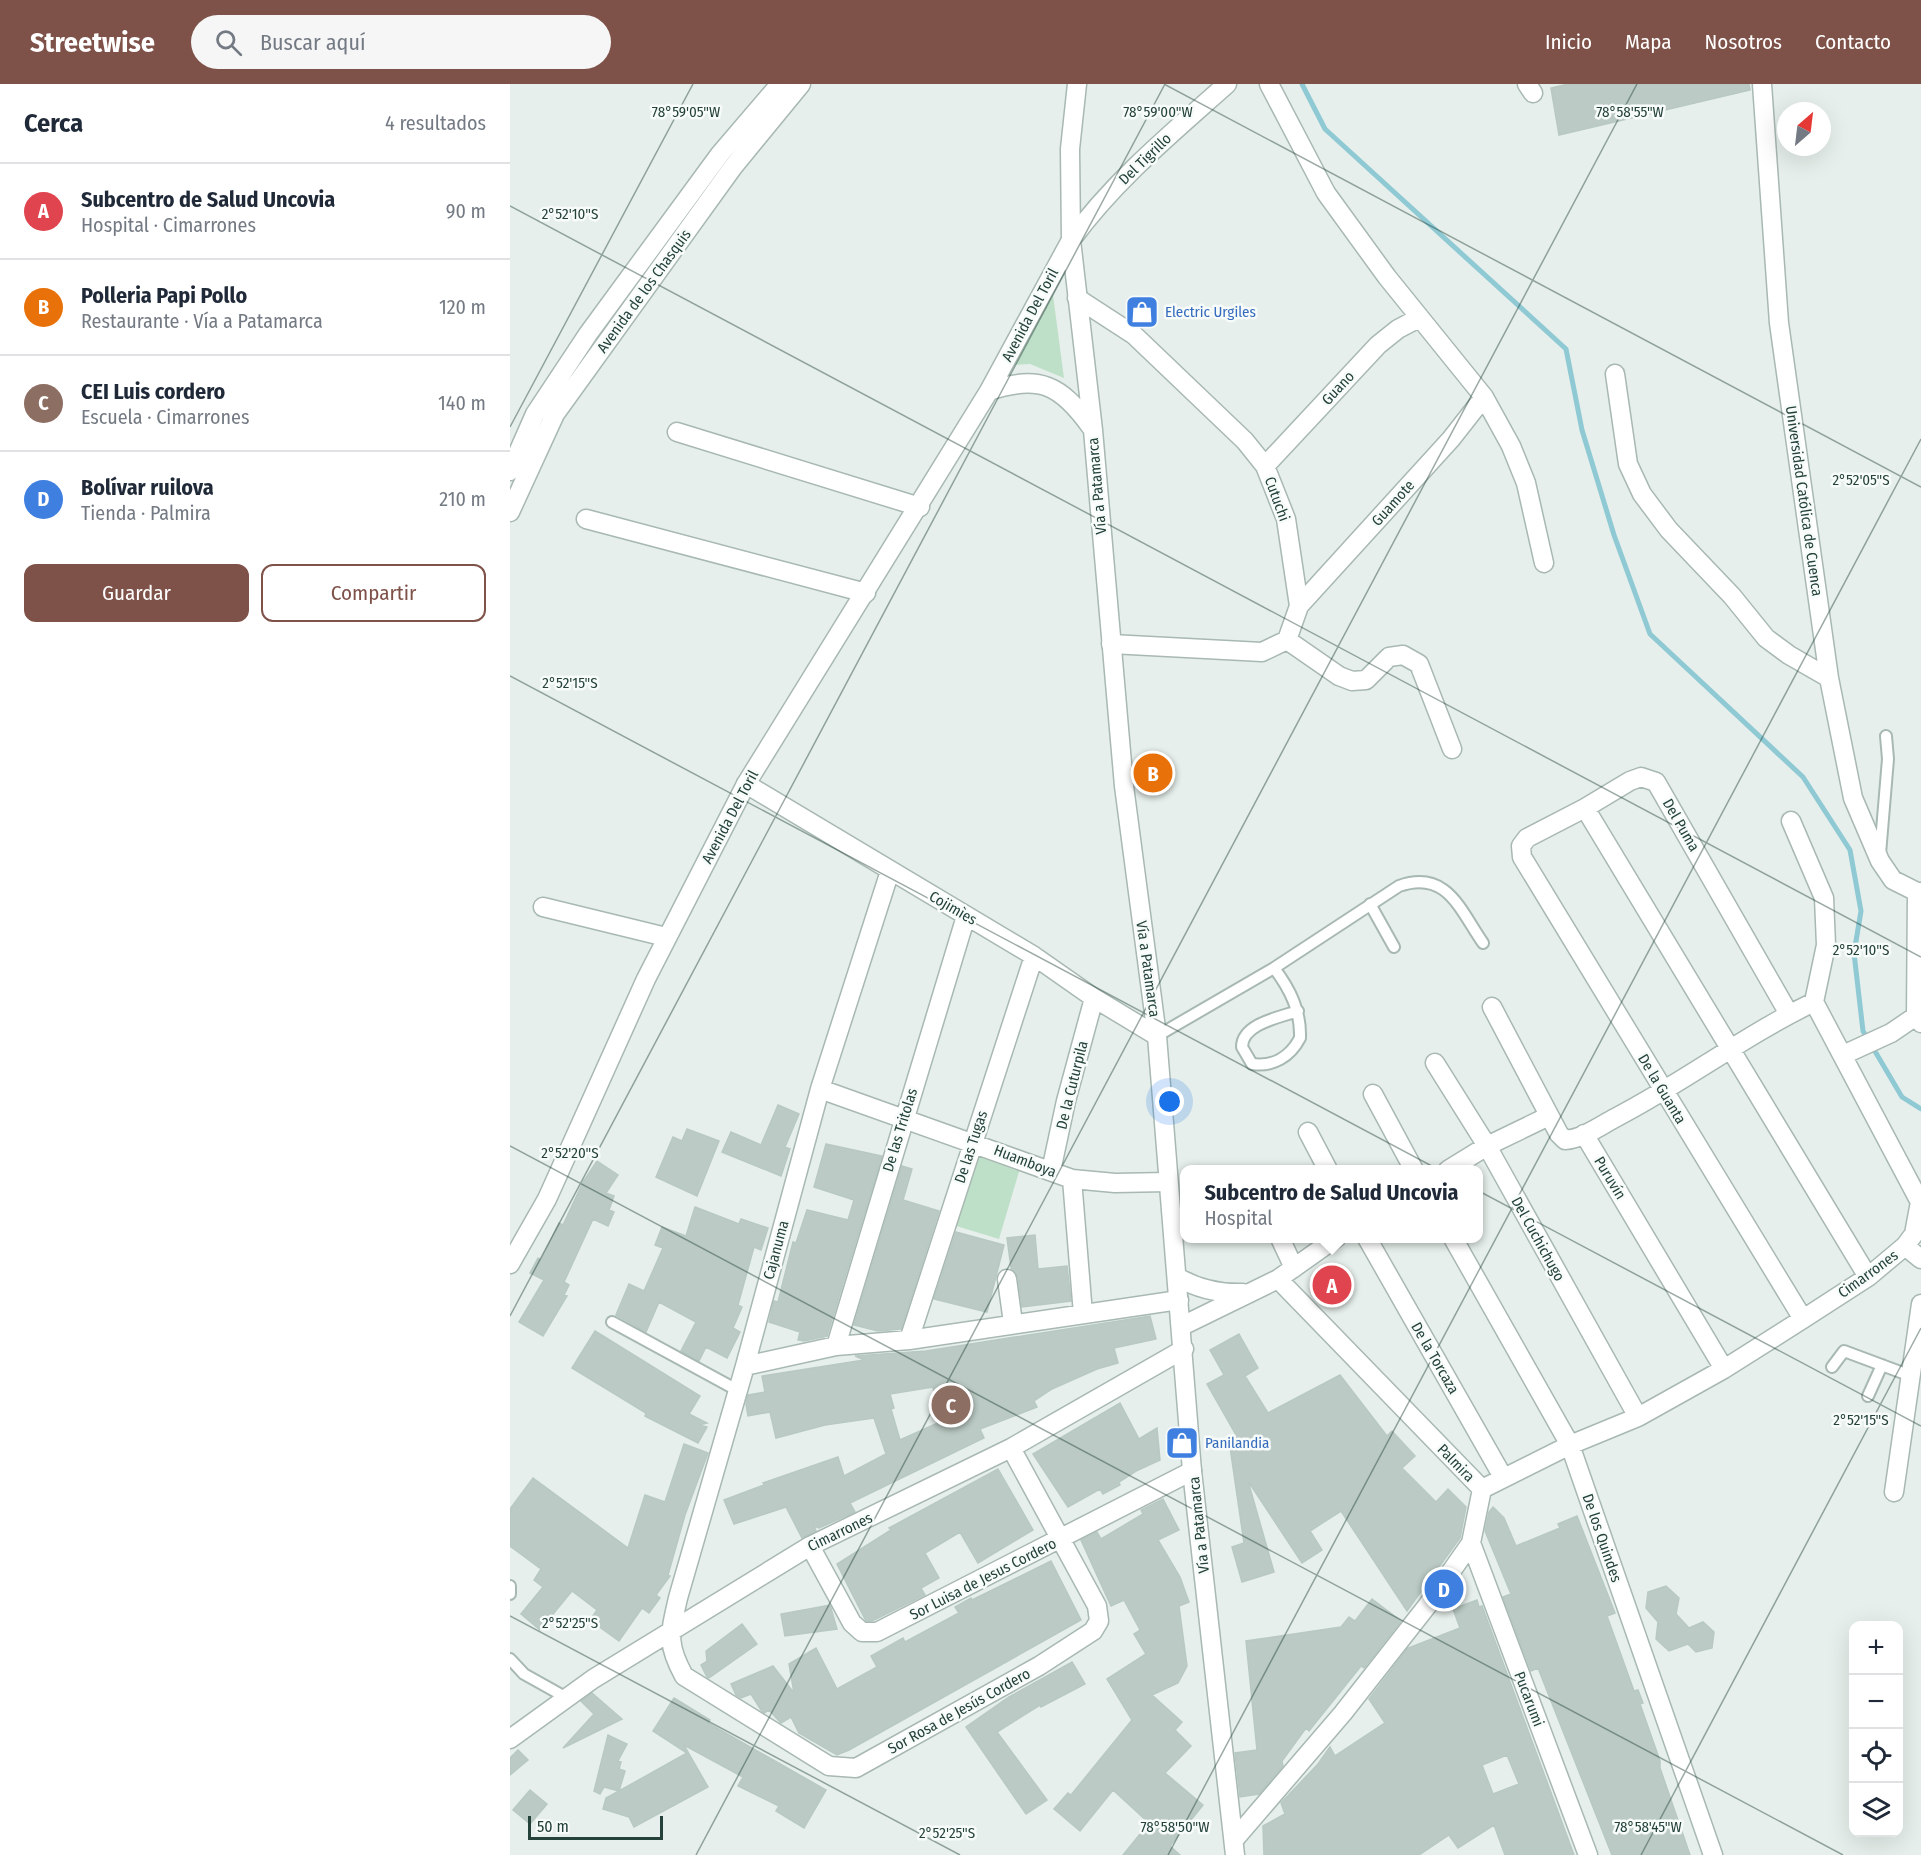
<!DOCTYPE html>
<html lang="es">
<head>
<meta charset="utf-8">
<style>
  body { margin:0; font-family:"Fira Sans Condensed",sans-serif; background:#f6f6f7; color:#1f2937 }
  .controls { position:absolute; right:18px; bottom:18px; display:grid; overflow:hidden; border-radius:12px; box-shadow:0 6px 24px #0002 }
  .controls button { width:54px; height:54px; display:grid; place-items:center; padding:0; border:0; border-bottom:2px solid #e0e1e3; background:#fff; color:#1f2937; font:30px sans-serif }
  .compass { position:absolute; left:1267px; top:18px; width:54px; height:54px; border-radius:50%; background:#fff; box-shadow:0 6px 24px #0002; rotate:28deg }
  .scale { position:absolute; left:18px; bottom:15px; width:135px; box-sizing:border-box; padding-left:6px; border:3px solid #24423a; border-top:0; font-size:16px; line-height:21px; white-space:nowrap; color:#24423a; -webkit-text-stroke:4px #f7fbf9; paint-order:stroke }
  .you { position:absolute; left:660px; top:1018px; width:21px; height:21px; margin:-15px; border:4px solid #fff; border-radius:50%; background:#1a73e8; box-shadow:0 0 0 9px #1a73e833 }
  .badge { display:grid; place-items:center; width:39px; height:39px; border-radius:50%; background:#7f5249; color:#fff; font-size:20px; font-weight:700 }
  .pin { position:absolute; translate:-50% -50%; border:3px solid #fff; box-shadow:0 2px 6px #0006 }
  .popup { position:absolute; left:670px; top:1081px; width:303px; height:78px; box-sizing:border-box; display:grid; place-content:center; border-radius:12px; background:#fff; filter:drop-shadow(0 2px 4px #0005); font-size:20px; white-space:nowrap; color:#747a83 }
  .popup b { font-size:22px; color:#1f2937 }
  .popup::after { content:''; position:absolute; left:50%; top:100%; margin-left:-12px; border:12px solid transparent; border-top-color:#fff }
  .list { margin:0; padding:0; list-style:none }
  h2 { display:flex; justify-content:space-between; align-items:center; height:78px; margin:0; padding:0 24px; font-size:26px }
  h2 small { font-size:20px; font-weight:400; color:#747a83 }
  .list li { display:grid; grid-template-columns:39px 1fr auto; gap:18px; align-items:center; box-sizing:border-box; height:96px; padding:0 24px; border-top:2px solid #e0e1e3 }
  .list b { display:block; font-size:22px; white-space:nowrap }
  .list p { margin:0; font-size:20px; white-space:nowrap; color:#747a83 }
  .list em { font-size:20px; font-style:normal; color:#747a83 }
  .actions { display:flex; gap:12px; padding:18px 24px }
  .actions a { flex:1; padding:14px 0; border:2px solid #7f5249; border-radius:12px; text-align:center; font-size:21px; color:#7f5249 }
  .actions .main { background:#7f5249; color:#fff }
  .icon { flex:none; width:33px; height:33px; fill:none; stroke:currentColor; stroke-width:2; stroke-linecap:round; stroke-linejoin:round }
  .map { position:relative; flex:none; width:1411px; height:1771px; overflow:hidden }
  header { display:flex; align-items:center; gap:36px; box-sizing:border-box; height:84px; padding:0 30px; background:#7f5249; color:#fff }
  header strong { font-size:28px }
  nav { display:flex; gap:33px; margin-inline-start:auto; font-size:21px }
  .search { width:420px; height:54px; background:#f6f6f7; display:flex; align-items:center; gap:15px; box-sizing:border-box; padding:0 21px; border-radius:33px; color:#747a83; font-size:22px }
  main { display:flex }
  aside { flex:1; background:#fff }
  .map>svg:first-child { display:block }
  .green { fill:#bfe0c8 }
  .lines { fill:none; stroke-linecap:round; stroke-linejoin:round }
  .stream { stroke:#8ec9d4; stroke-width:5 }
  .building { fill:#bbcac4; stroke:#b8c9c2; stroke-width:1.5; fill-rule:evenodd }
  .service-casing { stroke:#a8b8b2; stroke-width:14 }
  .minor-casing { stroke:#a8b8b2; stroke-width:21 }
  .tertiary-casing { stroke:#a8b8b2; stroke-width:21 }
  .service { stroke:#fff; stroke-width:10 }
  .minor { stroke:#fff; stroke-width:18 }
  .tertiary { stroke:#fff; stroke-width:18 }
  .ticks { fill:none; stroke:#24423a; stroke-width:1.5; stroke-opacity:0.45 }
  .labels { text-anchor:middle; dominant-baseline:central; stroke-width:5; stroke-linejoin:round; paint-order:stroke }
  .street-label { font-size:15px; fill:#24423a; stroke:#f7fbf9 }
  .shop-label { font-size:15px; fill:#366cbe; stroke:#f7fbf9; text-anchor:start }
  .ticks-label { font-size:15px; text-anchor:middle; fill:#24423a; stroke:#f7fbf9; stroke-width:5; stroke-linejoin:round; paint-order:stroke }
</style>
</head>
<body>
<header>
<strong>Streetwise</strong>
<div class="search"><svg class="icon" aria-label="search" viewBox="0 0 24 24"><circle cx="10" cy="10" r="6"/><path d="M15 15l6 6"/></svg>Buscar aquí</div>
<nav><a>Inicio</a><a>Mapa</a><a>Nosotros</a><a>Contacto</a></nav>
</header>
<main>
<aside>
<h2>Cerca<small>4 resultados</small></h2>
<ul class="list">
<li><span class="badge" style="background:#e0444e">A</span><div><b>Subcentro de Salud Uncovia</b><p>Hospital · Cimarrones</p></div><em>90 m</em></li>
<li><span class="badge" style="background:#e8710a">B</span><div><b>Polleria Papi Pollo</b><p>Restaurante · Vía a Patamarca</p></div><em>120 m</em></li>
<li><span class="badge" style="background:#8d6e63">C</span><div><b>CEI Luis cordero</b><p>Escuela · Cimarrones</p></div><em>140 m</em></li>
<li><span class="badge" style="background:#3f7fe0">D</span><div><b>Bolívar ruilova</b><p>Tienda · Palmira</p></div><em>210 m</em></li>
</ul>
<div class="actions"><a class="main">Guardar</a><a>Compartir</a></div>
</aside>
<div class="map">
<svg width="1411" height="1771" viewBox="0 0 1411 1771">
  <rect width="100%" height="100%" fill="#e6efeb"/>
  <path class="green" d="M541 196 554 294 520 280 498 281Z
    M464 1067 511 1081 489 1155 443 1141Z"/>
  <g class="lines">
    <path class="stream" d="M792 0 815 45 1056 265 1072 346 1104 451 1140 550 1293 693 1340 766 1351 827 1344 869 1353 947 1392 1013 1411 1025"/>
  </g>
  <path class="building" d="M1058 0H1239L1240 6 1049 51 1041 4Z
    M268 1021 289 1030 275 1063 280 1065 271 1092 212 1068 221 1048 251 1061Z
    M177 1045 209 1057 187 1112 146 1093 163 1053 172 1057Z
    M316 1060 372 1072 317 1252 294 1257 288 1256 290 1248 259 1238 264 1217 268 1218 283 1158 286 1159 297 1126 338 1136 344 1116 304 1103Z
    M87 1077 108 1091 96 1109 104 1112 99 1126 104 1128 98 1142 83 1135 54 1198 59 1201 54 1211 57 1212 33 1252 9 1238 34 1196 20 1189 28 1174 31 1176 49 1139 53 1141 73 1098Z
    M392 1082 402 1085 393 1116 429 1127 391 1245 368 1247 344 1241Z
    M185 1123 229 1140 231 1135 258 1144 251 1166 244 1163 228 1221 232 1223 223 1244 230 1248 217 1274 196 1263 189 1277 171 1267 186 1238 149 1218 136 1248 106 1231 119 1200 134 1207 153 1164 145 1161 152 1143 176 1152Z
    M446 1148 494 1161 477 1228 424 1215Z
    M525 1151 528 1185 557 1182 561 1217 512 1223 508 1193 501 1184 497 1154Z
    M640 1232 646 1255 604 1264 608 1279 587 1285 542 1305 524 1317 527 1323 470 1345 474 1354 340 1419 345 1428 309 1444 304 1442 306 1447 292 1454 276 1423 224 1440 214 1416 254 1401 253 1399 328 1373 334 1392 376 1370 364 1334 315 1341 266 1354 260 1328 238 1332 236 1320 238 1311 255 1308 252 1292 354 1276 345 1272 416 1267ZM423 1303 430 1338 390 1356 381 1325 384 1324 380 1310Z
    M85 1247 190 1312 179 1330 197 1339 189 1341 197 1343 188 1359 135 1332 136 1329 62 1284Z
    M729 1250 748 1284 735 1292 758 1329 830 1291 877 1352 882 1347 905 1372 892 1384 926 1418 938 1405 956 1423 950 1454 897 1527 831 1427 800 1447 812 1466 792 1479 738 1397 764 1488 732 1498 722 1463 734 1459 719 1356 726 1351 697 1300 714 1291 700 1266Z
    M610 1319 629 1355 647 1344 650 1376 626 1387 609 1398 610 1401 593 1410 590 1405 558 1423 523 1370Z
    M174 1360 198 1369 175 1431 158 1491 160 1492 146 1511 150 1514 139 1529 132 1524 109 1557 80 1536 87 1526 62 1507 30 1546 11 1530 33 1503 24 1496 31 1485 0 1462V1425L23 1394 118 1464 135 1411 155 1418Z
    M488 1385 523 1446 468 1479 450 1448 415 1469 429 1494 411 1504 415 1511 362 1537H356L327 1480 381 1446 379 1444Z
    M653 1415 669 1446 648 1456 670 1493 679 1518 669 1522 677 1582 668 1599 642 1611 672 1638 665 1646 681 1662 655 1689 693 1721 660 1762 670 1771H613L639 1739 603 1706 570 1747 544 1725 558 1709 561 1711 622 1636 597 1595 636 1570 624 1550 630 1546 614 1516 601 1522 571 1456 587 1448 591 1455 633 1430 631 1426Z
    M983 1423 994 1434 1006 1462 1050 1444 1048 1440 1067 1432 1105 1529 1097 1532 1124 1607 1128 1606 1133 1619 1130 1620 1150 1677V1684L1180 1771H1102L1028 1584 1021 1587 993 1513 1001 1510 975 1447 979 1428Z
    M541 1477 571 1536 339 1666 327 1671 289 1649 281 1633 271 1639 259 1626 254 1629 251 1626 241 1610 231 1614 226 1611 221 1600 263 1582 284 1609 279 1580 306 1564 327 1605 367 1583 361 1572 393 1554 395 1558 449 1529 445 1523 461 1514 462 1516Z
    M1156 1502 1169 1514 1166 1530 1179 1544 1193 1538 1204 1548 1202 1564 1186 1568 1178 1560 1159 1567 1146 1555 1148 1538 1136 1524 1138 1508Z
    M862 1515 891 1537 854 1584 851 1582 799 1647 796 1644 772 1677 773 1682 749 1710 730 1713 725 1669 747 1666 736 1557 831 1543 839 1533 845 1537Z
    M967 1516 969 1523 972 1522 1064 1771H995L984 1741 948 1764 939 1751 909 1771H754L753 1742 775 1730 771 1719 808 1680 820 1663 825 1672 875 1639 859 1615 898 1564 950 1544 943 1525ZM997 1671 1009 1700 983 1710 972 1681Z
    M320 1521 327 1545 275 1552 271 1530Z
    M232 1540 247 1560 199 1594 197 1593 191 1581 197 1577 196 1567Z
    M562 1578 575 1600 531 1623 530 1621 487 1648 537 1716 516 1730 456 1643 499 1613Z
    M82 1609 112 1635 53 1664 84 1630 71 1617Z
    M164 1614 200 1636 198 1639 316 1706 294 1744 266 1727 269 1722 228 1702 233 1693 174 1661 198 1703 124 1743 119 1733 93 1725 96 1714 109 1707 94 1703 90 1710 84 1707 98 1651 117 1660 108 1677 111 1678 109 1685 115 1687 109 1707 177 1669 143 1647Z
    M8 1666 18 1676 0 1691V1674Z
    M20 1706 37 1720 20 1740 3 1726Z"/>
  <g class="lines">
    <g class="service-casing">
      <path id="service" d="M1370 770 1378 675 1376 652
        M860 820 884 863
        M764 884C780 905 791 927 790 954 780 973 763 983 742 980L732 963C732 940 770 933 788 927
        M647 952 764 884 889 802C937 785 950 826 973 859
        M102 1238 227 1306
        M1322 1283 1334 1267 1401 1292
        M1358 1312 1372 1281
        M0 1502V1510
        M0 1575 14 1590 57 1614"/>
    </g>
    <g class="minor-casing">
      <path id="minor" d="M759 0 816 109 877 193 974 313 1001 362 1016 399 1034 479
        M1017 0 1023 9
        M1252 0 1269 239 1319 594 1343 714 1370 777 1383 796 1407 808
        M561 156C605 96 662 49 717 0
        M567 214 624 251 735 357 755 382 776 435 789 522 777 556 752 568 601 560
        M1105 290 1118 380 1132 410 1159 446 1222 512 1256 554 1279 571 1319 594
        M167 348 410 423
        M755 382 868 261 888 245 909 234
        M76 435 356 509
        M789 522 941 355 974 313
        M777 556 829 592 842 597 856 596 879 573 893 571 909 580 942 665
        M236 700 524 872 584 914 647 952
        M1075 724 1358 1193
        M1281 737 1314 814 1316 861 1304 918
        M380 787 310 1005 235 1282 168 1514C160 1550 156 1559 174 1592L319 1682 346 1684 529 1582 583 1547 589 1537 587 1522 501 1364
        M1411 808H1407L1406 932 1411 939
        M33 823 156 853
        M982 923 1049 1050 1055 1056C1072 1055 1090 1042 1105 1034 1173 999 1235 951 1304 918
        M1279 930 1146 698 1131 693 1120 697 1075 724 1017 754 1011 762 1012 773 1293 1235
        M1333 971 1381 949 1406 932
        M925 979 977 1062 1128 1333
        M310 1005 562 1095 605 1099 658 1098
        M863 1010 904 1086
        M798 1048 818 1086
        M1074 1050 1214 1285
        M938 1086 977 1062 1039 1032
        M541 1087 556 1017 584 914
        M562 1095 573 1230
        M770 1154 784 1184
        M857 1154 993 1393
        M943 1154 1060 1361 1203 1771
        M1395 1162 1411 1175
        M667 1193C688 1205 709 1210 733 1209
        M497 1195 503 1239
        M768 1195 972 1405
        M672 1242 768 1195 826 1154
        M399 1256 524 872
        M326 1262 456 832
        M235 1282 326 1262 399 1256 669 1216
        M972 1405 1060 1361 1128 1333 1214 1285 1293 1235 1358 1193 1395 1162 1404 1150 1410 1118 1304 918
        M1384 1408 1411 1220
        M961 1459 1078 1771
        M300 1462 342 1539 352 1548H367L682 1387
        M0 1655 83 1595 300 1462 501 1364 674 1265
        M724 1756 833 1629 917 1522 961 1459 972 1405"/>
    </g>
    <g class="tertiary-casing">
      <path id="tertiary" d="M567 0 560 65 561 156 583 346 614 702 647 952 682 1387 725 1771
        M479 307C530 290 551 301 581 343
        M0 387 25 330 78 250 210 70 270 0
        M0 428 45 330 223 83 291 0
        M0 1180 37 1115 136 895 236 700 479 307 561 156"/>
    </g>
    <use href="#service" class="service"/>
    <use href="#minor" class="minor"/>
    <use href="#tertiary" class="tertiary"/>
  </g>
  <path class="ticks" d="M654 0 1411 403M0 122 1411 873M0 343 183 0M0 592 1411 1342M0 1062 1333 1771M0 1232 655 0M0 1532 450 1771M186 1771 1127 0M658 1771 1411 355M1131 1771 1411 1244"/>
  <defs>
    <g id="shop-square" transform="scale(1.725)"><rect x="-9" y="-9" width="18" height="18" rx="4" fill="#3f7fe0" stroke="#f7fbf9"/><path d="M-5-2.5h2.3a2.7 3.5 0 0 1 5.4 0H5L5.5 6h-11ZM-1.5-2.5h3a1.5 2.3 0 0 0-3 0Z" fill="#fff"/></g>
  </defs>
  <g fill-rule="evenodd">
    <use href="#shop-square" x="632" y="228"/>
    <use href="#shop-square" x="672" y="1359"/>
  </g>
  <g class="labels">
    <g class="street-label">
      <text transform="translate(635 75) rotate(-44)">Del Tigrillo</text>
      <text transform="translate(134 207) rotate(-54)">Avenida de los Chasquis</text>
      <text transform="translate(520 231) rotate(-62)">Avenida Del Toril</text>
      <text transform="translate(828 304) rotate(-47)">Guano</text>
      <text transform="translate(587 402) rotate(-95)">Vía a Patamarca</text>
      <text transform="translate(767 415) rotate(70)">Cutuchi</text>
      <text transform="translate(1294 417) rotate(82)">Universidad Católica de Cuenca</text>
      <text transform="translate(883 419) rotate(-48)">Guamote</text>
      <text transform="translate(220 733) rotate(-62)">Avenida Del Toril</text>
      <text transform="translate(1171 741) rotate(60)">Del Puma</text>
      <text transform="translate(443 824) rotate(30)">Cojimìes</text>
      <text transform="translate(638 885) rotate(82)">Vía a Patamarca</text>
      <text transform="translate(562 1001) rotate(-76)">De la Cuturpila</text>
      <text transform="translate(1152 1005) rotate(59)">De la Guanta</text>
      <text transform="translate(390 1046) rotate(-73)">De las Tritolas</text>
      <text transform="translate(461 1063) rotate(-72)">De las Tugas</text>
      <text transform="translate(515 1077) rotate(21)">Huamboya</text>
      <text transform="translate(1100 1094) rotate(59)">Puruvín</text>
      <text transform="translate(1028 1155) rotate(61)">Del Cuchichugo</text>
      <text transform="translate(266 1166) rotate(-75)">Cajanuma</text>
      <text transform="translate(1358 1190) rotate(-36)">Cimarrones</text>
      <text transform="translate(925 1274) rotate(60)">De la Torcaza</text>
      <text transform="translate(946 1379) rotate(46)">Palmira</text>
      <text transform="translate(689 1441) rotate(-96)">Vía a Patamarca</text>
      <text transform="translate(330 1448) rotate(-26)">Cimarrones</text>
      <text transform="translate(1092 1454) rotate(71)">De los Quindes</text>
      <text transform="translate(473 1495) rotate(-27)">Sor Luisa de Jesus Cordero</text>
      <text transform="translate(1019 1615) rotate(69)">Pucarumi</text>
      <text transform="translate(449 1627) rotate(-29)">Sor Rosa de Jesús Cordero</text>
    </g>
    <g class="shop-label">
      <text x="655" y="228">Electric Urgiles</text>
      <text x="695" y="1359">Panilandia</text>
    </g>
  </g>
  <g class="ticks-label">
    <text x="648" y="33">78°59'00"W</text>
    <text x="1120" y="33">78°58'55"W</text>
    <text x="176" y="33">78°59'05"W</text>
    <text x="60" y="135">2°52'10"S</text>
    <text x="1351" y="401">2°52'05"S</text>
    <text x="60" y="604">2°52'15"S</text>
    <text x="1351" y="871">2°52'10"S</text>
    <text x="60" y="1074">2°52'20"S</text>
    <text x="1351" y="1341">2°52'15"S</text>
    <text x="60" y="1544">2°52'25"S</text>
    <text x="665" y="1748">78°58'50"W</text>
    <text x="1138" y="1748">78°58'45"W</text>
    <text x="437" y="1754">2°52'25"S</text>
  </g>
</svg>
<div class="controls">
<button>+</button>
<button>−</button>
<button><svg class="icon" aria-label="locate" viewBox="0 0 24 24"><circle cx="12" cy="12" r="6"/><path d="M12 2v4M12 18v4M2 12h4M18 12h4"/></svg></button>
<button><svg class="icon" aria-label="layers" viewBox="0 0 24 24"><path d="M12 4l9 5-9 5-9-5zM3 14l9 5 9-5"/></svg></button>
</div>
<svg class="compass" viewBox="-18 -18 36 36"><path d="M0-13l5 13h-10z" fill="#e53935"/><path d="M0 13l5-13h-10z" fill="#747a83"/></svg>
<div class="scale">50 m</div>
<div class="you"></div>
<div class="pin badge" style="left:822px;top:1201px;background:#e0444e">A</div>
<div class="popup"><b>Subcentro de Salud Uncovia</b>Hospital</div>
<div class="pin badge" style="left:643px;top:689px;background:#e8710a">B</div>
<div class="pin badge" style="left:441px;top:1321px;background:#8d6e63">C</div>
<div class="pin badge" style="left:934px;top:1505px;background:#3f7fe0">D</div>
</div>
</main>
</body>
</html>
